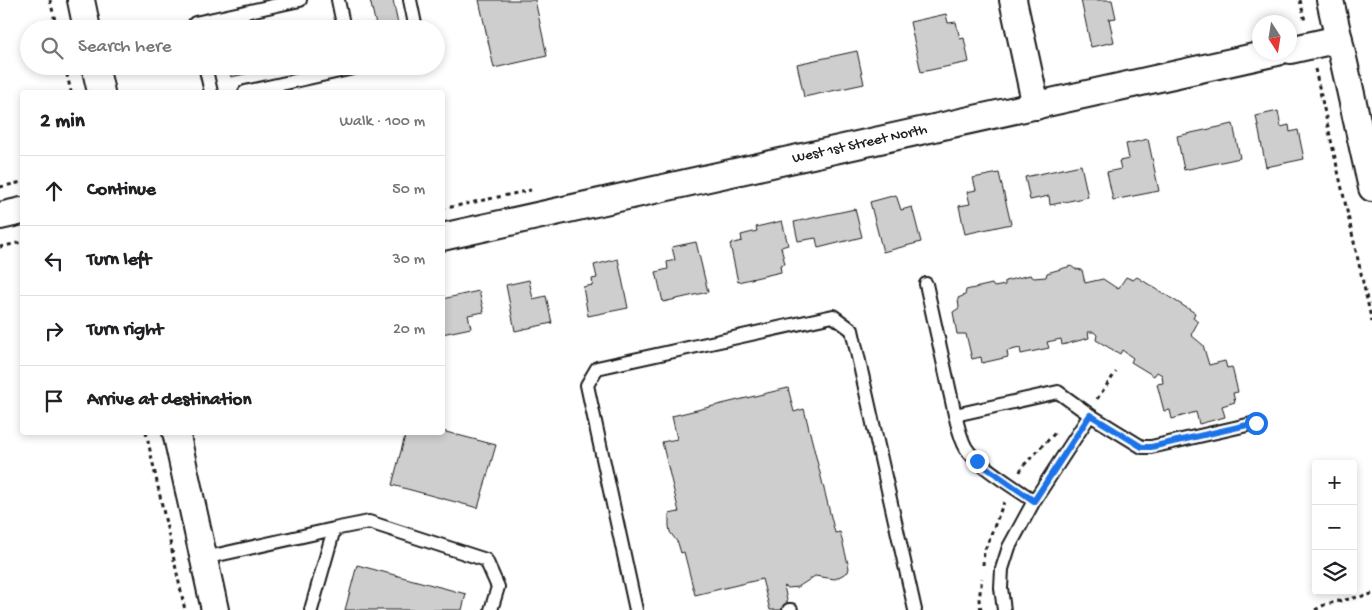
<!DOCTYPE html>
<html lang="en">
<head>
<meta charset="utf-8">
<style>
  body { margin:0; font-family:"Gochi Hand",sans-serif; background:#f2f2f2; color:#202124 }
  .controls { position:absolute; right:15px; bottom:15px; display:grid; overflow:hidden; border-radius:5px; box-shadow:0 2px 8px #0003 }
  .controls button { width:45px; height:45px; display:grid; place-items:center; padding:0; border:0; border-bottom:1px solid #e0e0e0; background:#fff; color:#202124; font:25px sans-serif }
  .compass { position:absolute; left:1252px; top:15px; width:45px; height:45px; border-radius:50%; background:#fff; box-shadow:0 2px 8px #0003; rotate:168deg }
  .stop { position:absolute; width:15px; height:15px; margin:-11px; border:4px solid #1a73e8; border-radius:50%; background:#fff }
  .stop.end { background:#1a73e8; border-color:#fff; box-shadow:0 1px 5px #0008 }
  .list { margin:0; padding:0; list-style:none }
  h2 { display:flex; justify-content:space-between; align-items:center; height:65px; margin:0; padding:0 20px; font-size:21px }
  h2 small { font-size:16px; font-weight:400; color:#757577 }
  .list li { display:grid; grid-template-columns:32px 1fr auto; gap:15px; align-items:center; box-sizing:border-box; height:70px; padding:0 20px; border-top:1px solid #e0e0e0 }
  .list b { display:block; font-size:19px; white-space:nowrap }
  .list em { font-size:16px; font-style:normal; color:#757577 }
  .icon { flex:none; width:28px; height:28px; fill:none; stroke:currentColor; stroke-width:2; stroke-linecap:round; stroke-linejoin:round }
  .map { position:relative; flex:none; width:1372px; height:610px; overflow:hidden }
  .search { position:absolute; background:#fff; box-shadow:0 2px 8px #0003; left:20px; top:20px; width:425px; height:55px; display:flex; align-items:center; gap:12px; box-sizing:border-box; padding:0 18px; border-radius:28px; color:#757577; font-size:19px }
  .panel { position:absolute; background:#fff; box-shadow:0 2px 8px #0003; left:20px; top:90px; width:425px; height:345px; border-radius:5px }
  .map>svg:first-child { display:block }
  .building { fill:#cecece; stroke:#1c1c1c }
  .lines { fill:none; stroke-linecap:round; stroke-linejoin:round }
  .service-casing { stroke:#1c1c1c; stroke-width:16 }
  .minor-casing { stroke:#1c1c1c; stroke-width:30 }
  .path { stroke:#1c1c1c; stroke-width:3; stroke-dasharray:4 4; stroke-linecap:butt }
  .service { stroke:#fff; stroke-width:12 }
  .minor { stroke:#fff; stroke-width:26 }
  .route { stroke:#1a73e8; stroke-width:6 }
  .labels { text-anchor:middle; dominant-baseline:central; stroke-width:4; stroke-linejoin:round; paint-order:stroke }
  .street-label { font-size:15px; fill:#1c1c1c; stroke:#fff }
</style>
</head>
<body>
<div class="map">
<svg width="1372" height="610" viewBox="0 0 1372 610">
  <rect width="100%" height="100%" fill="#fff"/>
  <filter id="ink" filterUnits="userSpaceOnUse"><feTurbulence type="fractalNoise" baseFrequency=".02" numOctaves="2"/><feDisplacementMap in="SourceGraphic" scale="10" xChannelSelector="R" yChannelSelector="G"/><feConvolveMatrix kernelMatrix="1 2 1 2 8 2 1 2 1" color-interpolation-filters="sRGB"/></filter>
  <g filter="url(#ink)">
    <path class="building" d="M370 0H393L399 29H377Z
      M479 0H535L547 56 494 68Z
      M1081 0H1112L1116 18 1109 19 1114 42 1091 47Z
      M946 14 948 23 956 22 960 39 964 38 969 62 921 72 910 22Z
      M857 51 864 84 804 97 797 64Z
      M228 66H282L231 77Z
      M1278 111 1281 127 1289 125 1290 132 1298 130 1304 159 1266 167 1256 116Z
      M1233 124 1240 158 1184 170 1177 136Z
      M1148 139 1159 191 1113 200 1107 172 1121 169 1119 161 1129 159 1126 144Z
      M1081 165 1088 197 1050 205 1049 196 1030 200 1025 177Z
      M999 173 1011 224 965 234 959 206 970 204 967 192 976 190 973 178Z
      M896 195 901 210 912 207 921 242 883 252 870 202Z
      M855 209 862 237 818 248 816 238 798 241 794 222Z
      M782 221 788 245 781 247 785 264 780 265 781 272 738 282 730 244 742 241 741 235 757 231 756 227Z
      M696 242 708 292 663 302 656 272 668 269 667 262 675 260 672 247Z
      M618 259 628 308 588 316 583 287 593 285 592 279 597 278 594 265Z
      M1071 266 1075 269 1082 270 1085 283 1103 279 1118 289 1126 277 1133 280 1137 277 1195 313 1193 318 1198 322 1191 335 1203 345 1209 365 1225 361 1227 368 1232 367 1238 392 1233 393 1235 402 1222 406 1225 417 1199 424 1196 412 1172 419 1170 410 1164 411 1157 384 1163 383 1162 375 1157 372 1154 376 1131 362 1133 358 1122 350 1120 354 1096 340 1097 335 1094 332H1088L1089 338 1062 345 1061 339 1047 342 1049 348 1021 354 1020 348 1007 351 1008 357 982 363 981 357 972 359 966 334H957L953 312 959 308 958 298 965 295 966 290 992 284 994 287 1005 285V281L1030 275 1034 278 1046 277 1047 273Z
      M529 280 533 299 546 296 552 323 515 331 506 285Z
      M479 291 484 312 468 315 471 328 442 334V299Z
      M788 388 794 412 804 409 835 533 840 532 849 568 848 572 835 579 815 576 798 587 788 588 784 586 789 610H770L762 579 695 595 684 552 681 553 678 543 670 532 669 526V514L679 512 662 442 677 439 672 416Z
      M442 431 496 445 478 508 392 485 406 432H442Z
      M357 565 466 594 462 610H345Z"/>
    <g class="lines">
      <g class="service-casing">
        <path id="service" d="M338 0 344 29
          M410 0 416 29
          M196 29 195 23 300 0
          M205 66 211 92
          M245 92 362 66
          M926 284 955 415 1058 392 1090 415 1034 501 1009 547 1002 569 1001 588 1004 610
          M955 415C958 426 960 438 966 448 975 464 1017 489 1034 501
          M1090 415 1142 447H1151L1256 423
          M204 558 334 529
          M311 610 334 529 369 522 486 560 498 587 491 610
          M636 610 587 385 597 368 833 316 852 330 915 610
          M789 610H791"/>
      </g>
      <g class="minor-casing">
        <g id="minor">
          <path d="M81 0 87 29"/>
          <path d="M1013 0 1036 106"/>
          <path d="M1330 0 1372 188"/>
          <path d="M1290 50 1339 39"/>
          <path d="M95 66 101 92"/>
          <path d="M0 216 22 211"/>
          <path id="s1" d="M442 237 1277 52"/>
          <path d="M176 432 215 610"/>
        </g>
      </g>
      <path class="path" d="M50 0 57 29
        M1300 0 1305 21
        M65 66 71 92
        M1315 69 1372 322
        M0 187 22 182
        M442 209 531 190
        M0 247 22 242
        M1097 399 1116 372
        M146 432 185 610
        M1020 472 1022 467 1057 431
        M983 565 984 552 1004 502
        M981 610 979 600 982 578
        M1315 610 1326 604 1372 594"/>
      <use href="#service" class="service"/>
      <use href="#minor" class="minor"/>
    </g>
  </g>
  <g class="lines" filter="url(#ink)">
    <path class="route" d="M977 461 1034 501 1090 415 1142 447H1151L1256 423"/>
  </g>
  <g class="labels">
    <g class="street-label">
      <text stroke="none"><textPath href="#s1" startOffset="428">West 1st Street North</textPath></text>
    </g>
  </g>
</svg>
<div class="controls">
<button>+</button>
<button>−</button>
<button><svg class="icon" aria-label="layers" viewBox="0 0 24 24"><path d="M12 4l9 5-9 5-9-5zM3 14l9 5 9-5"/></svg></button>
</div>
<svg class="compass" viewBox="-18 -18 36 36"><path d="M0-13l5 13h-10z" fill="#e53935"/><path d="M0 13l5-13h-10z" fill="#757577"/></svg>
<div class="stop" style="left:1256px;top:423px"></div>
<div class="stop end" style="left:977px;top:461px"></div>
<div class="search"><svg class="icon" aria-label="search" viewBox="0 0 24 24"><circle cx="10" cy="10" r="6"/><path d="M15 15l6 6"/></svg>Search here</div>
<section class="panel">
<h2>2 min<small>Walk · 100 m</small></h2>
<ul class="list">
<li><svg class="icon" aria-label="ahead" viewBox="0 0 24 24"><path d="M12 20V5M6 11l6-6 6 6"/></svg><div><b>Continue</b></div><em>50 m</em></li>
<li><svg class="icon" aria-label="left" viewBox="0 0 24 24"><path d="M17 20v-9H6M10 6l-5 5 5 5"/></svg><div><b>Turn left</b></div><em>30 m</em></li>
<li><svg class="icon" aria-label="right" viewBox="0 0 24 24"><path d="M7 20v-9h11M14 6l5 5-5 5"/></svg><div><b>Turn right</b></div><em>20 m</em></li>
<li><svg class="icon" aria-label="arrive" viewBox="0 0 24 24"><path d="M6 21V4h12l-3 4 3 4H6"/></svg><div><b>Arrive at destination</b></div></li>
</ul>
</section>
</div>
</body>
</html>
